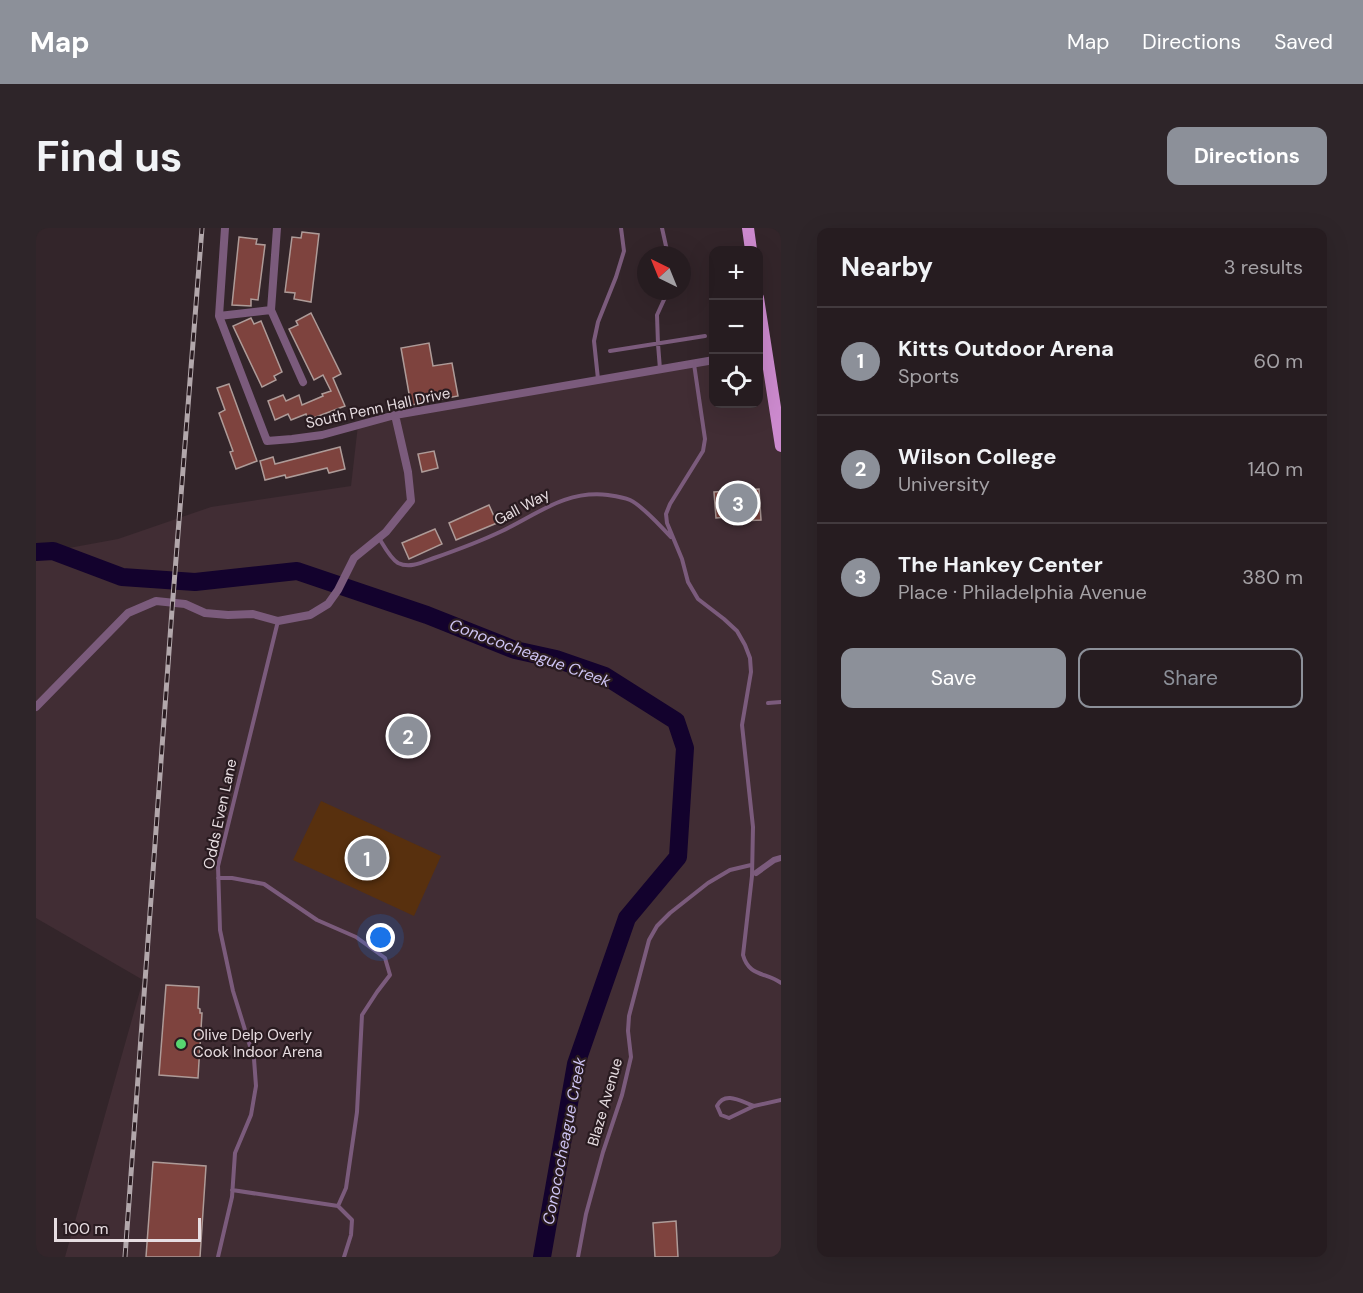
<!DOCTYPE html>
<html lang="en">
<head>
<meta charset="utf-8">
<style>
  body { margin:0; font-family:"DM Sans",sans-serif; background:#2e2529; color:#f1f3f6 }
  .controls { position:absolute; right:18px; top:18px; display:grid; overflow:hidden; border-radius:12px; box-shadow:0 6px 24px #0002 }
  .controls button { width:54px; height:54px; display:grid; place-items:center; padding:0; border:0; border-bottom:2px solid #423a3e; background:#261c20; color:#f1f3f6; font:30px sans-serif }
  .compass { position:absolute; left:601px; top:18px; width:54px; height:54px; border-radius:50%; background:#261c20; box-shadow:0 6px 24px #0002; rotate:317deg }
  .scale { position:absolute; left:18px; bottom:15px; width:147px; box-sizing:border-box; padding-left:6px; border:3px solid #e7dde1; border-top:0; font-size:16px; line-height:21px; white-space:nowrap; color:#e7dde1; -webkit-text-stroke:4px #291b20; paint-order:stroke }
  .you { position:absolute; left:345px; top:710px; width:21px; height:21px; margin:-15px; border:4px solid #fff; border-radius:50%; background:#1a73e8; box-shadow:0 0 0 9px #1a73e833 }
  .badge { display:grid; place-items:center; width:39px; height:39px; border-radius:50%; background:#8c9099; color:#fff; font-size:20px; font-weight:700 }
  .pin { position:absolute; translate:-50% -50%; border:3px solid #fff; box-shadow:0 2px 6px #0006 }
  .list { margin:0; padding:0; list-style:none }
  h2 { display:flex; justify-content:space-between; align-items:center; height:78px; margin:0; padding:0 24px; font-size:26px }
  h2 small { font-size:20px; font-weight:400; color:#a4a1a5 }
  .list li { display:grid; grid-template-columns:39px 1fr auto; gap:18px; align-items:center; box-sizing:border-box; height:108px; padding:0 24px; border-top:2px solid #423a3e }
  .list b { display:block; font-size:22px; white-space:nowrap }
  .list p { margin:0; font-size:20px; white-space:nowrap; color:#a4a1a5 }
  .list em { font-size:20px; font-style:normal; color:#a4a1a5 }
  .actions { display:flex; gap:12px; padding:18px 24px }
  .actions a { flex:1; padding:14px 0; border:2px solid #8c9099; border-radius:12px; text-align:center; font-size:21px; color:#8c9099 }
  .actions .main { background:#8c9099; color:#fff }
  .icon { flex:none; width:33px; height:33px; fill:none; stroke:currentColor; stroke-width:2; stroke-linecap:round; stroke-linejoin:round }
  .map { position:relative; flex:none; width:745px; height:1029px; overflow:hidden; border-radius:12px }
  header { display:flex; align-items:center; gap:36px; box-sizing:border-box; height:84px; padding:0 30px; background:#8c9099; color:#fff }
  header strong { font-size:28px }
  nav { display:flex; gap:33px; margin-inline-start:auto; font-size:21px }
  .intro { display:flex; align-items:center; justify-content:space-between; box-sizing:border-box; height:144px; padding:0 36px }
  h1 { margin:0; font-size:42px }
  .button { padding:15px 27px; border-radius:12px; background:#8c9099; color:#fff; font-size:21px; font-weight:700 }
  main { display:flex; gap:36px; padding:0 36px }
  aside { flex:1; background:#261c20; border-radius:12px; box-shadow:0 6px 24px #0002 }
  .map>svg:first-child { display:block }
  .built { fill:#412d34 }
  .green { fill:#58300e }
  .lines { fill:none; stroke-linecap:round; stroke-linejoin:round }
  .river { stroke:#13022d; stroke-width:18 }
  .building { fill:#7e433e; stroke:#ae9b98; stroke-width:1.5 }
  .service { stroke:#7b5b7c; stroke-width:4 }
  .pedestrian { stroke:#7b5b7c; stroke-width:6 }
  .minor { stroke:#7b5b7c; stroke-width:8 }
  .primary { stroke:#cc8ace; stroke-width:12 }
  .rail-casing { stroke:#b2a7ab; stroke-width:5 }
  .rail { stroke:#291b20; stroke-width:3; stroke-dasharray:9; stroke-linecap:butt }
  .poi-dot { fill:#57d570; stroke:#291b20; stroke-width:2 }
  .labels { text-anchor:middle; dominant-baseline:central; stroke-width:4.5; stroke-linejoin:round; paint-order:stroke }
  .street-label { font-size:15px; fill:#e7dde1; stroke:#291b20 }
  .poi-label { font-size:15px; fill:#e7dde1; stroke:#291b20; text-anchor:start }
  .water-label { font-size:16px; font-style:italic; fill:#cfc5f5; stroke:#291b20 }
</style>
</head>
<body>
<header>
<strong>Map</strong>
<nav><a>Map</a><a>Directions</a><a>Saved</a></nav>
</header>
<div class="intro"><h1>Find us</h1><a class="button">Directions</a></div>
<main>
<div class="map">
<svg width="745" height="1029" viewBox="0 0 745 1029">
  <rect width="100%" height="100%" fill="#33252a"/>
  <path class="built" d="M731 123 745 218V1029H29L107 752 0 690V326L82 311 175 279 315 258 322 197 677 132 678 176H722L723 124Z"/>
  <path class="green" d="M285 573 405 628 378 688 257 632Z"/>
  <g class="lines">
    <path class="river" d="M0 324 17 323 86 349 159 354 261 343 391 387 479 422 520 431 569 448 640 493 649 520 642 629 591 690 540 836 506 1029"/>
  </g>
  <path class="building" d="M266 4 283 6 275 74 258 71 259 65 249 64 256 9 265 10Z
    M203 9 221 11 220 16 229 17 222 72 215 71V78L196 77Z
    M275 85 305 146 297 150 309 178 272 192 270 186 255 192 252 186 239 192 232 173 247 167 250 173 263 167 266 177 287 168 286 166 295 163 287 147 278 152 253 101 262 97 260 93Z
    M215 90 218 96 225 93 246 144 238 148 240 152 226 159 197 98Z
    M393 115 397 138 416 135 422 168 375 177 365 120Z
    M193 156 221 233 200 241 194 224 197 223 183 185 189 182 181 160Z
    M304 219 309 241 293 245 291 240 250 250 249 247 229 252 224 233 237 229 239 236Z
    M398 223 402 240 386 244 382 226Z
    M723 261 725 292 704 293V288L680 290 678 264Z
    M453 277 461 295 420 312 413 295Z
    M399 301 406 316 373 331 366 315Z
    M130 757 163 759 162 780 164 781V785H166L162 850 123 847Z
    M117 934 170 938 164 1029H110Z
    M640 993 642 1029H619L617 995Z"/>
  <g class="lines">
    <path class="service" d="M626 0 632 27
      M574 123 669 108
      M658 136 669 211 667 223 634 276 630 286 631 295 646 331 652 354 662 371 688 391 701 403 709 417 714 430 715 444 706 497 717 599 716 648 707 727C713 749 730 744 745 755
      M624 141 622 116 621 87 632 63
      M562 151 558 113 562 94 580 49 588 23 585 0
      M343 310C348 318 354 330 362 335 374 341 387 334 398 330 421 322 443 314 466 303 502 286 529 262 572 267 579 268 587 269 594 272 607 278 624 298 635 309
      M732 475 745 474
      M182 650H196L228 656 281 692 320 709 349 730 354 747 341 764 326 787 321 884 310 960 302 978
      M718 878C706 874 689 862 681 878L685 887 693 890 718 878 745 872
      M196 962 302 978 316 992 315 1007 308 1029
      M182 1029 196 969 199 925 215 887 220 858 218 831 197 763 184 702 182 638 242 393
      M542 1029 550 986 567 924 586 867 595 829 592 803 593 788 613 712 621 698 634 685 672 655 694 642 715 637"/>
    <path class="pedestrian" d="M720 645 738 632 745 630"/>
    <path class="minor" d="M189 0 183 88 231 213 256 211 286 207 359 187 678 132
      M241 0 235 82 267 154
      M183 88 235 82
      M0 479 92 385 120 373 149 376 169 385 192 387 217 386 242 393 274 387 292 376 302 362 318 330 350 304 375 273 372 244 359 187"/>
    <path class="primary" d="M712 0 715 22
      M722 70 745 218"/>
    <g class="rail-casing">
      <path id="rail" d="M89 1029 136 382 166 0"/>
    </g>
    <use href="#rail" class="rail"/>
  </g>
  <circle class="poi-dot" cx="145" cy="816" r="6"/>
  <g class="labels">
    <g class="street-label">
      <text transform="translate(342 180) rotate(-12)">South Penn Hall Drive</text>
      <text transform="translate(486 279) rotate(-28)">Gall Way</text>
      <text transform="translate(184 586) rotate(-78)">Odds Even Lane</text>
      <text transform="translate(569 874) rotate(-74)">Blaze Avenue</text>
    </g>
    <g class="poi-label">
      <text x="157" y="807">Olive Delp Overly<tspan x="157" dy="17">Cook Indoor Arena</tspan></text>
    </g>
    <g class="water-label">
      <text transform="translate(494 425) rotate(20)">Conococheague Creek</text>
      <text transform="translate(528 913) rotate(-79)">Conococheague Creek</text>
    </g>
  </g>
</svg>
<div class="controls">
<button>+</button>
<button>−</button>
<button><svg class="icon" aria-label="locate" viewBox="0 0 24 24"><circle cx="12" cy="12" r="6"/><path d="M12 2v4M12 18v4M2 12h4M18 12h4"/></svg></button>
</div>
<svg class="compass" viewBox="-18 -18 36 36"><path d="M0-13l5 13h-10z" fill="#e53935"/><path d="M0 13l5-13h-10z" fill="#a4a1a5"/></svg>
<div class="scale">100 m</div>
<div class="you"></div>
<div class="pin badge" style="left:331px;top:630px">1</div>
<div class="pin badge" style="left:372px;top:508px">2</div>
<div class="pin badge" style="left:702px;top:275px">3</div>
</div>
<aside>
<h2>Nearby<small>3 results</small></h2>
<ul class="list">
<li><span class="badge">1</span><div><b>Kitts Outdoor Arena</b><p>Sports</p></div><em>60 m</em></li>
<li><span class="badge">2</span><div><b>Wilson College</b><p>University</p></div><em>140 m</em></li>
<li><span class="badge">3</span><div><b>The Hankey Center</b><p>Place · Philadelphia Avenue</p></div><em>380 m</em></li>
</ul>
<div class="actions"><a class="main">Save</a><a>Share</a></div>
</aside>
</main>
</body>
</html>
